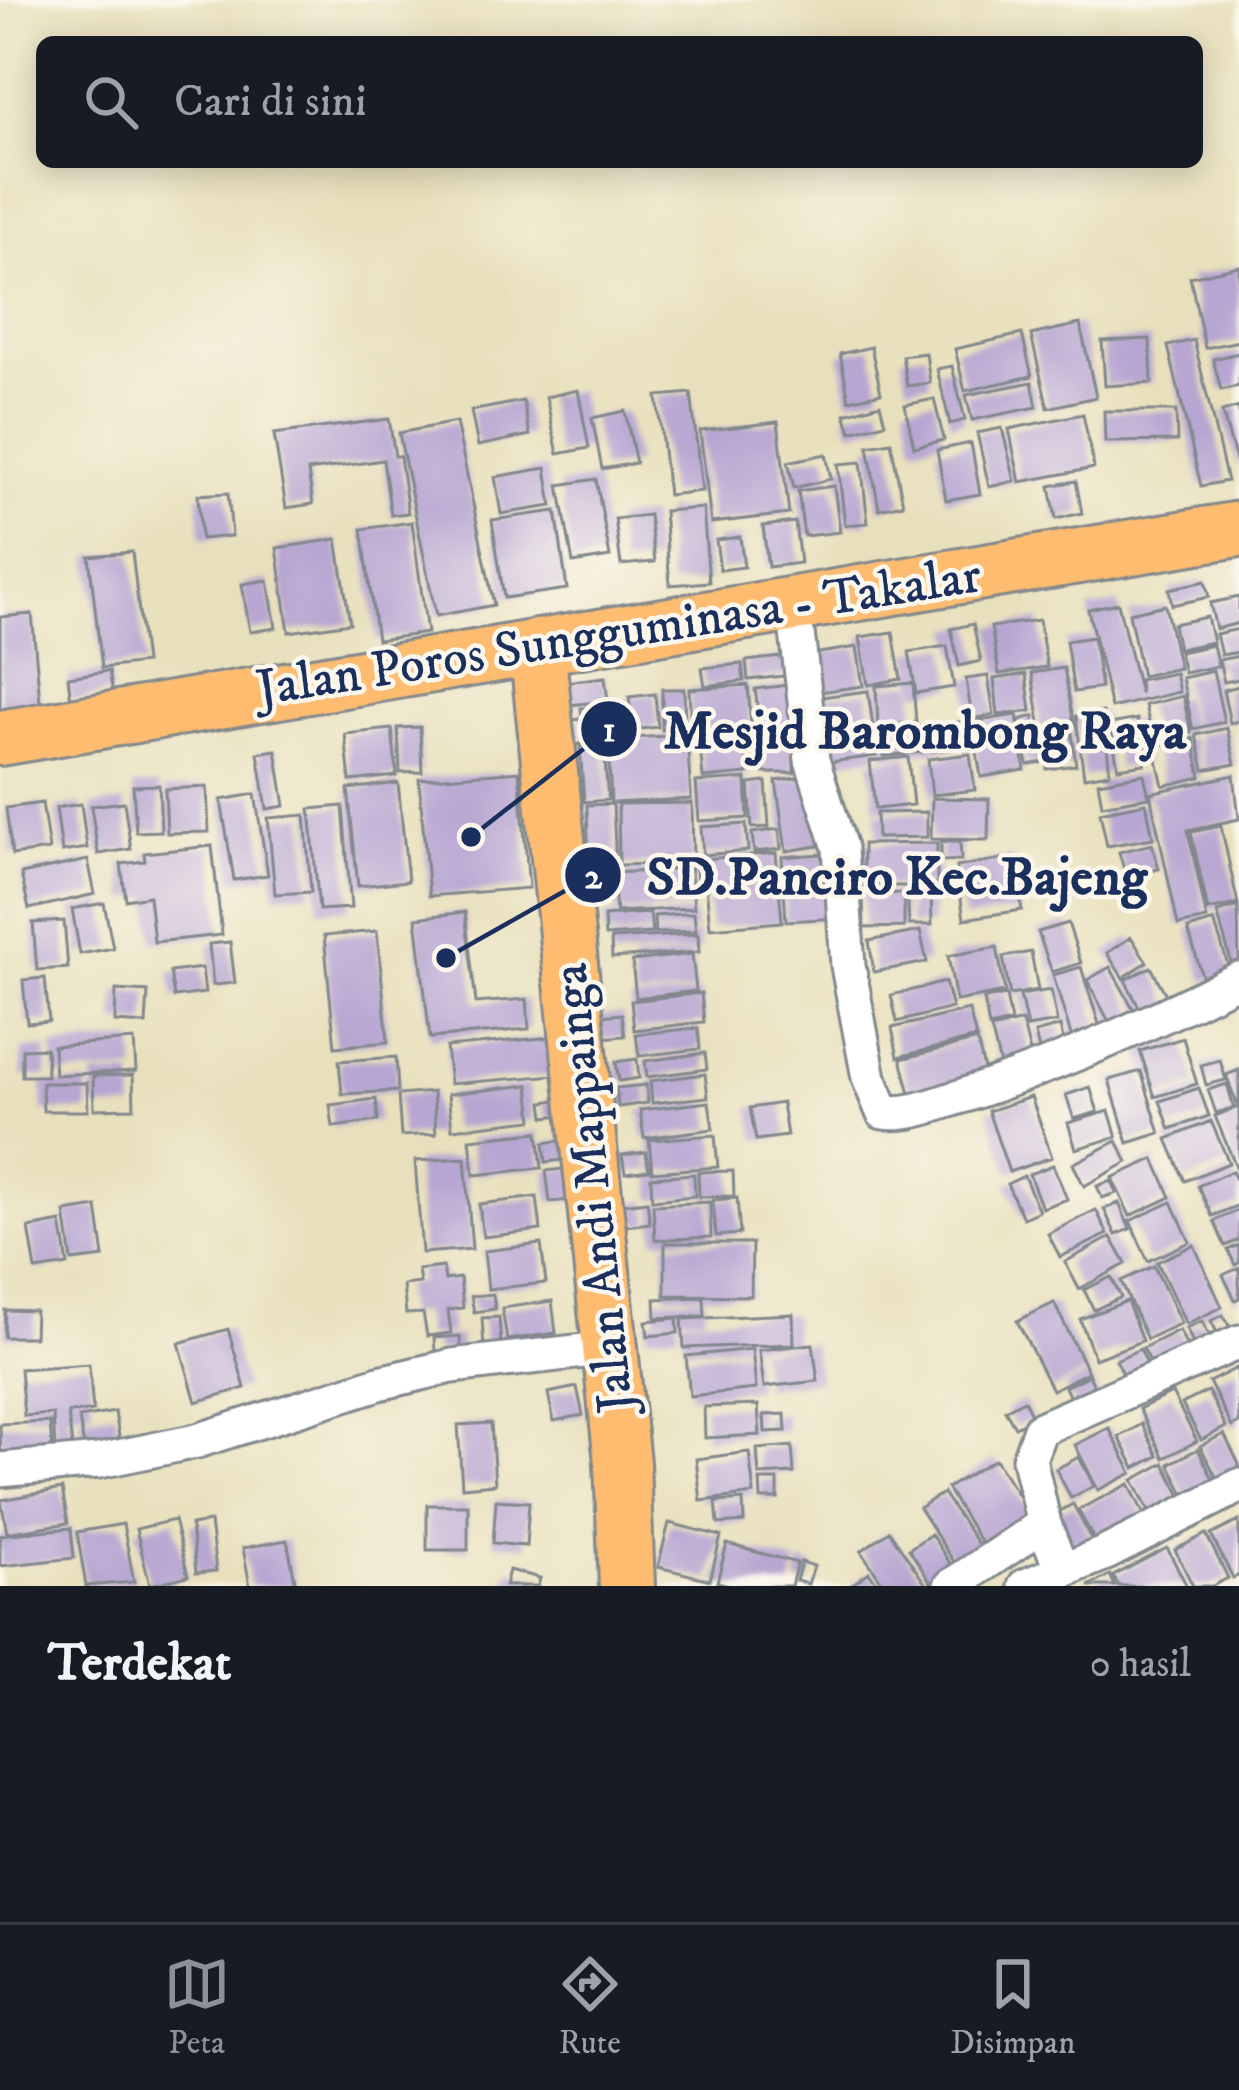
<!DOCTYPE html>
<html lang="id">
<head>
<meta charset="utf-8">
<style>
  body { margin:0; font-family:"IM FELL DW Pica",serif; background:#20242c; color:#f1f3f6 }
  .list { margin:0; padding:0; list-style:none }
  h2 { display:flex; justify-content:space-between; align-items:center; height:156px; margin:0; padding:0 48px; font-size:51px }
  h2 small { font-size:39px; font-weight:400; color:#9ea1a6 }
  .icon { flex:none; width:66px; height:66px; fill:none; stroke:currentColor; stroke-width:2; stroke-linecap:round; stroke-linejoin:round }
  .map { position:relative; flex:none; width:1239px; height:1586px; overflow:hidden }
  .search { position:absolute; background:#171b24; box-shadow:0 6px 30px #0003; left:36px; right:36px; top:36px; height:132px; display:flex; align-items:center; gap:30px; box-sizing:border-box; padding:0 42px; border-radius:18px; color:#9ea1a6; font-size:45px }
  .sheet { height:336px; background:#171b24 }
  nav { display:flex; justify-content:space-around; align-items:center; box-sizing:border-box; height:168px; border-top:3px solid #363941; background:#171b24; font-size:33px; color:#9ea1a6 }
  nav a { display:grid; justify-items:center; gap:6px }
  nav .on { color:#8c9099 }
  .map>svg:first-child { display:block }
  .building { fill:#b7a6d2 }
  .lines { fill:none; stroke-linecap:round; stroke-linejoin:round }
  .minor-casing { stroke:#82888d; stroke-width:39 }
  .primary-casing { stroke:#82888d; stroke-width:60 }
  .trunk-casing { stroke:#82888d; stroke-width:60 }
  .minor { stroke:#fff; stroke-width:33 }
  .primary { stroke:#fdbc6f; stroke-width:54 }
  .trunk { stroke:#fdbc6f; stroke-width:54 }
  .labels { text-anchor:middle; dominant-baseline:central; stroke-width:9; stroke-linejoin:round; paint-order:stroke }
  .street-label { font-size:51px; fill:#1b2f5e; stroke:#fbf7ec }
  .leader { fill:none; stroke:#1b2f5e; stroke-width:4.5 }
  .callout-dot { fill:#1b2f5e; stroke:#fbf7ec; stroke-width:4.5 }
  .mark-label { font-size:36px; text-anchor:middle; font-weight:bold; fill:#fff }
  .callout-label { font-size:54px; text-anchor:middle; font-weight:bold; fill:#1b2f5e; stroke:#fbf7ec; stroke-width:9; stroke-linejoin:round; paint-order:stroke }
</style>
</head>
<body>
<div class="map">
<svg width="1239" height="1586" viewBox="0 0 1239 1586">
  <rect width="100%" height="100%" fill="#fbf7ec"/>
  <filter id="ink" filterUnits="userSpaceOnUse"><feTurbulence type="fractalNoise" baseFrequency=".00833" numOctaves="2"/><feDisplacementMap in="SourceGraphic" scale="24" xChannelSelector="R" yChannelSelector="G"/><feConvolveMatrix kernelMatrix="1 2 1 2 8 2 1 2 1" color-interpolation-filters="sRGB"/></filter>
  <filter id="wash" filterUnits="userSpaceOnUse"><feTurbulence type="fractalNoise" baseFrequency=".004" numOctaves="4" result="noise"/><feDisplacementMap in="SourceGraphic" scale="48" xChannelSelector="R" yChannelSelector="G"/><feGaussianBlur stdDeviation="2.7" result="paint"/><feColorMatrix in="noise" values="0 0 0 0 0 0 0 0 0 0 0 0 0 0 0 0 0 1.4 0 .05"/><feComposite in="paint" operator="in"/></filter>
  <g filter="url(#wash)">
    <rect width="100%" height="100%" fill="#e8e0bc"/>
    <g id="blocks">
      <path class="building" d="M1239 266V341L1205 348 1190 277Z
        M1080 324 1096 397 1048 408 1031 335Z
        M1022 334 1032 376 965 391 955 349Z
        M1150 339 1152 383 1105 386 1102 341Z
        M1194 340 1227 481 1201 486 1168 346Z
        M871 347 881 393 849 400 840 354Z
        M926 353 930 383 907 386 902 356Z
        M1239 353V386L1221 390 1213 359Z
        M952 366 965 420 950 424 937 369Z
        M1032 382 1037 407 972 420 966 395Z
        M578 390 589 448 558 454 546 397Z
        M691 393 702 491 668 495 657 396Z
        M934 399 944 440 914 447 905 405Z
        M523 401 530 435 478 446 471 411Z
        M880 404 885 423 851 432 845 414Z
        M1239 407V467H1238L1222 412Z
        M625 411 636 463 602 469 592 418Z
        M1104 411H1176L1177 441 1105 442Z
        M1083 414 1094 468 1020 482 1009 429Z
        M389 419 395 456H400L408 513 391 515 383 460 308 471 313 504 286 508 274 434Z
        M456 422 494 605 436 616 399 433Z
        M778 422 789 514 711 523 700 431Z
        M1002 428 1015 481 989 487 977 433Z
        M891 442 903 504 879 509 868 446Z
        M971 443 980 494 946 500 937 450Z
        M826 454 831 479 794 488 788 462Z
        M861 462 868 523 845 525 838 464Z
        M546 468 552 506 501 514 495 477Z
        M596 479 610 557 573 563 559 485Z
        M1076 481 1082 513 1056 519 1050 486Z
        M834 486 840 532 804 536 798 491Z
        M228 493 232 536 201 539 198 495Z
        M703 508 709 582 670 585 664 511Z
        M556 511 567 589 504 598 492 520Z
        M649 515 655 562 621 565 615 519Z
        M412 522 427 633 377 640 362 529Z
        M795 522 800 563 768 567 763 526Z
        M740 537 744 567 720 570 716 540Z
        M337 539 350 623 289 632 277 548Z
        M132 552 145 663 102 668 89 556Z
        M268 580 276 628 250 632 242 584Z
        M1205 581 1209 597 1172 605 1169 589Z
        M1239 597V623L1216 629 1210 603Z
        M1118 603 1140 694 1139 680 1175 673 1179 692 1111 708 1088 609Z
        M1165 605 1179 668 1142 676 1129 613Z
        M32 614 42 723 0 713V617Z
        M1207 617 1213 642 1178 649 1173 624Z
        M1039 620 1047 667 999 674 991 627Z
        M973 624 981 661 959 666 951 629Z
        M1239 629V652L1221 655 1216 634Z
        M893 632 901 679 868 685 860 637Z
        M1093 637 1101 688 1074 692 1066 641Z
        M1213 645 1218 666 1184 673 1179 652Z
        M947 646 954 687 916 693 909 652Z
        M857 647 863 686 811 693 806 655Z
        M790 656 793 675 748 680 746 661Z
        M1239 656V679L1224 682 1219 660Z
        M742 664 744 681 705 686 702 668Z
        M1064 668 1074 724 1041 729 1032 673Z
        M109 671 113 693 71 700 68 677Z
        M1213 671 1224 722 1193 729 1182 678Z
        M1026 674 1031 711 998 715 994 679Z
        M988 676 994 715 972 719 966 679Z
        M605 677 608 701 568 705 565 682Z
        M913 683 916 723 878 725 876 686Z
        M797 684 804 735 762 740 755 689Z
        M748 685 751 726 691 730 689 689Z
        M1239 686V721L1230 723 1223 690Z
        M662 689H684L685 729 662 730Z
        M868 691 877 756 821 763 813 698Z
        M655 694 658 727 633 730 629 697Z
        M1183 696 1191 732 1153 740 1145 705Z
        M624 703 628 729 604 733 599 706Z
        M597 706 599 723 583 725 581 708Z
        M1103 712 1110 773 1084 777 1076 716Z
        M1017 715 1025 770 981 777 972 722Z
        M1034 716V731L1044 762 1028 765 1019 720Z
        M580 719 582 744 567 745 565 721Z
        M1137 719 1145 764 1118 768 1110 724Z
        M969 721 972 747 884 756 881 730Z
        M1071 726 1076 765 1047 769 1043 730Z
        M420 727 422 772 400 773 398 728Z
        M599 728 602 742 588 745 586 729Z
        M1227 728 1235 764 1204 770 1196 735Z
        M392 729 397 776 350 781 345 734Z
        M744 729 748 774 703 778 699 732Z
        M687 735 691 799 611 803 608 739Z
        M1193 738 1201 777 1163 786 1154 746Z
        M764 741H794V773H764Z
        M604 746 608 800 584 802 580 747Z
        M276 750 285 806 267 809 258 753Z
        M970 754 975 790 932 795 928 759Z
        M908 757 913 805 875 809 870 761Z
        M519 771 529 888 429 896 419 779Z
        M1144 774 1149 797 1102 805 1098 782Z
        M815 775 825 845 786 851 776 781Z
        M1234 775 1239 819 1188 830 1207 919 1178 925 1150 793Z
        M746 779 748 818 699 821 696 782Z
        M766 782 769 827 752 828 749 784Z
        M398 783 408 881 358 886 348 789Z
        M159 785 161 831 136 832 133 786Z
        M207 787 209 832 167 833 165 789Z
        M255 794 268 875 234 880 221 800Z
        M932 798 989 799 988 840 931 839Z
        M124 802 131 849 98 854 91 806Z
        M42 803 49 850 12 855 6 808Z
        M692 803 693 863 619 865 618 804Z
        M1146 803 1153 838 1107 846 1100 812Z
        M81 804 87 848 62 852 56 808Z
        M613 804 616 867 589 868 587 805Z
        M343 806 351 908 319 910 310 809Z
        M927 812V837L877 838 876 813Z
        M305 815 311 892 275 894 268 818Z
        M746 824 748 851 703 855 701 827Z
        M1221 826 1238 904 1208 910 1191 832Z
        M779 829 781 849 754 852 752 833Z
        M941 842H960L961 860 941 861Z
        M937 843V886H863V844Z
        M1152 844 1159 869 1126 877 1119 852Z
        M212 846 222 935 154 942 149 896 126 900 121 864 145 861 144 853Z
        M776 853 782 922 710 928 706 884 697 885 696 867H705L704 859Z
        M836 853 840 918 786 921 782 857Z
        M1013 857 1022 910 964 919 956 867Z
        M88 860 95 894 29 909 21 874Z
        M691 869 694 908 616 912 613 873Z
        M931 891 932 925H909L907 892Z
        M904 893V927L864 928 863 894Z
        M104 903 113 948 80 954 72 909Z
        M1238 906 1239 971 1234 972 1217 912Z
        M465 912 476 1003 527 999 529 1029 430 1038 416 918Z
        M650 913 652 933 605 936 604 916Z
        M694 913 696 931 655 933 654 916Z
        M64 921 68 968 37 970 33 923Z
        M1214 921 1231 974 1204 982 1188 929Z
        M1068 923 1081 963 1052 972 1038 932Z
        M377 931 388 1042 335 1047 324 936Z
        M920 931 927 962 874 972 869 941Z
        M698 934 699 952 612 958 611 939Z
        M1131 937 1147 962 1123 978 1107 953Z
        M230 942 235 983 213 985 209 944Z
        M997 947 1005 992 956 1001 948 956Z
        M1031 952 1038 990 1010 995 1003 957Z
        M692 954 696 991 636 998 632 961Z
        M1081 967 1104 1040 1075 1049 1053 975Z
        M1110 967 1139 1019 1115 1033 1087 980Z
        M1151 967 1172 1006 1145 1019 1125 980Z
        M202 968 205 993 174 997 170 972Z
        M45 978 49 1021 27 1023 23 980Z
        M945 982 952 1008 897 1022 891 995Z
        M116 990 148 992 146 1024 115 1022Z
        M1051 990 1057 1022 1027 1027 1020 995Z
        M701 993 704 1022 634 1030 631 1001Z
        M1006 995 1011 1022 989 1027 984 999Z
        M969 1010 976 1038 898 1057 892 1028Z
        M622 1014 625 1036 603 1038 600 1016Z
        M1022 1021 1034 1068 1003 1076 991 1029Z
        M1060 1026 1067 1056 1042 1062 1035 1033Z
        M698 1028 700 1049 639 1056 636 1034Z
        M553 1037 556 1075 450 1084 446 1047Z
        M1183 1038 1197 1084 1155 1097 1140 1051Z
        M134 1040 136 1071 55 1075 53 1046Z
        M977 1040 988 1086 913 1105 901 1059Z
        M46 1048 47 1076H22V1049Z
        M705 1053 707 1069 647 1077 645 1061Z
        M396 1057 398 1091 342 1094 339 1061Z
        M637 1059 639 1078 619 1081 616 1062Z
        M1220 1060 1226 1080 1206 1085 1201 1065Z
        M1239 1070V1174L1215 1116 1238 1107 1226 1075Z
        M1141 1071 1160 1133 1128 1143 1109 1080Z
        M705 1074 708 1097 652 1103 650 1081Z
        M133 1075 134 1108 94 1109 93 1076Z
        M42 1083H87L88 1111H43Z
        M1227 1084 1234 1108 1216 1113 1208 1090Z
        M529 1085 533 1120 452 1129 448 1094Z
        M646 1085 648 1103 618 1107 616 1088Z
        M1090 1087 1098 1112 1074 1119 1066 1095Z
        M1199 1088 1209 1116 1170 1129 1160 1101Z
        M433 1092 436 1134 401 1136 398 1095Z
        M1031 1097 1052 1157 1009 1172 988 1111Z
        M570 1098 572 1114 545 1117 543 1102Z
        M376 1099 378 1121 333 1127 330 1105Z
        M709 1102 713 1129 644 1138 640 1110Z
        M782 1103 787 1136 756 1140 750 1108Z
        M1109 1111 1117 1137 1076 1149 1068 1123Z
        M1211 1121 1229 1163 1185 1181 1167 1139Z
        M538 1132 542 1168 474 1175 470 1139Z
        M715 1135 718 1167 652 1172 649 1140Z
        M578 1138 580 1158 546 1162 544 1143Z
        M1117 1141 1128 1162 1084 1186 1073 1164Z
        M646 1152 649 1170 625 1173 622 1155Z
        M465 1158 472 1249 422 1253 415 1161Z
        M1154 1159 1171 1197 1130 1216 1112 1178Z
        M1053 1165 1067 1199 1042 1208 1029 1174Z
        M579 1167 583 1199 550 1202 546 1171Z
        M733 1171 734 1196 699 1197 698 1172Z
        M1232 1171 1239 1186V1205L1212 1216 1198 1186Z
        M694 1174 695 1196 652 1200 651 1177Z
        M1024 1176 1039 1211 1023 1218 1007 1184Z
        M1111 1181 1116 1193 1102 1198 1097 1186Z
        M537 1197 541 1230 483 1237 479 1204Z
        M737 1198 740 1234 716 1236 713 1200Z
        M647 1201 650 1223 625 1226 622 1204Z
        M710 1202 711 1237 655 1240 653 1205Z
        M1172 1202 1190 1242 1148 1261 1130 1221Z
        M1119 1203 1130 1229 1116 1235 1104 1209Z
        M97 1207 104 1257 72 1261 65 1212Z
        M1096 1210 1108 1234 1060 1257 1048 1234Z
        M1239 1210V1240L1225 1246 1214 1221Z
        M61 1222 68 1265 36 1270 29 1228Z
        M1111 1237 1126 1264 1079 1289 1065 1262Z
        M665 1243H752L751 1296 665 1295Z
        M541 1244 546 1283 488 1289 484 1251Z
        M1194 1245 1222 1307 1186 1324 1157 1262Z
        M1239 1245V1263L1235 1265 1228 1250Z
        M1154 1266 1181 1323 1147 1339 1121 1281Z
        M443 1267 445 1280 460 1278 463 1308 448 1310 451 1333 427 1336 423 1313 406 1314 403 1285 420 1283 418 1270Z
        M1239 1268V1298L1235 1300 1223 1275Z
        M1111 1277 1121 1297 1094 1310 1084 1290Z
        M493 1294 495 1309 474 1312 471 1296Z
        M704 1297 705 1316 656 1318 655 1299Z
        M552 1301 556 1333 507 1340 502 1308Z
        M1127 1301 1142 1341 1095 1359 1080 1319Z
        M1054 1303 1088 1372 1052 1390 1017 1321Z
        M5 1310 35 1311 34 1337H4Z
        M793 1314 794 1344 684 1348 682 1319Z
        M1223 1315 1230 1327 1218 1334 1211 1321Z
        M499 1317 501 1346 484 1347 482 1318Z
        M677 1318 678 1333 648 1336 646 1321Z
        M1202 1321 1214 1345 1198 1353 1186 1328Z
        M228 1329 245 1388 196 1402 179 1343Z
        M1179 1330 1193 1358 1157 1375 1143 1348Z
        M460 1336 461 1349 435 1351 434 1338Z
        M813 1344 818 1381 764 1387 759 1350Z
        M752 1349 756 1389 690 1396 686 1356Z
        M1140 1349 1153 1376 1129 1387 1116 1360Z
        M89 1364 93 1411 68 1413 74 1463 56 1465 53 1414 24 1416 20 1369Z
        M1237 1368 1239 1423 1232 1427 1209 1382Z
        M1089 1375 1100 1399 1076 1411 1065 1387Z
        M577 1387 583 1415 554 1421 548 1393Z
        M1208 1391 1226 1427 1201 1440 1182 1404Z
        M1172 1393 1197 1441 1164 1458 1139 1409Z
        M1024 1400 1033 1418 1015 1427 1005 1410Z
        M758 1405 760 1435 705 1438 704 1407Z
        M115 1412 122 1454 86 1459 79 1418Z
        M785 1414 786 1431 765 1432 764 1415Z
        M50 1422 53 1464 1 1466 0 1424Z
        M491 1423 495 1484 462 1487 458 1425Z
        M1142 1424 1158 1456 1135 1468 1119 1437Z
        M1109 1428 1132 1473 1098 1490 1075 1445Z
        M1224 1434 1239 1464V1479L1222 1488 1200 1446Z
        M792 1446 794 1473 759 1475 757 1449Z
        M1198 1449 1220 1493 1191 1508 1169 1464Z
        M749 1452 754 1494 701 1501 696 1459Z
        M1079 1457 1094 1486 1071 1498 1056 1469Z
        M995 1459 1034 1521 986 1551 947 1488Z
        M1164 1463 1187 1507 1155 1523 1133 1480Z
        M760 1480H778V1499H761Z
        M1129 1484 1145 1516 1095 1541 1078 1510Z
        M62 1489 68 1523 7 1533 1 1500Z
        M943 1493 981 1549 956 1565 919 1508Z
        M496 1500 529 1502 526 1546 493 1543Z
        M743 1500 744 1522 718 1524 716 1502Z
        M1073 1504 1097 1550 1078 1560 1054 1514Z
        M427 1505H468V1550H427Z
        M174 1520 188 1576 150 1585 136 1529Z
        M1239 1521V1575L1233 1578 1211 1535Z
        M210 1522 216 1571 196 1573 191 1525Z
        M669 1523 721 1536 710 1580 658 1567Z
        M123 1524 134 1582 86 1586 77 1532Z
        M71 1528 74 1558 0 1566V1535Z
        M889 1531 927 1586H885L861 1551Z
        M931 1534 955 1571 933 1586 909 1549Z
        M1206 1534 1228 1578 1212 1586H1193L1175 1550Z
        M287 1540 296 1586H250L243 1548Z
        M727 1544 797 1563 791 1586H733L717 1582Z
        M1167 1548 1187 1586H1119L1113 1576Z
        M801 1562 814 1566 808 1584 796 1581Z
        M509 1570 540 1578 538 1586H505Z
        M869 1572 879 1586H850Z
        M1110 1575 1115 1586H1088Z"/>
    </g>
  </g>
  <g filter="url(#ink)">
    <use href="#blocks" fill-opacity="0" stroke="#82888d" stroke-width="3"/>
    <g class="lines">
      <g class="minor-casing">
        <path id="minor" d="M794 607 812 760 840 848 848 966 869 1078 883 1112C910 1116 939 1103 965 1095 1059 1064 1150 1024 1239 979
          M0 1470 99 1461 197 1441 379 1383 452 1366 611 1348
          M1044 1524 1029 1459 1040 1429 1239 1342
          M951 1586 1044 1524 1062 1571
          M1025 1586 1106 1553 1239 1486"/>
      </g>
      <g class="primary-casing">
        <path id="primary" d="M537 647 622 1463 627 1586"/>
      </g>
      <g class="trunk-casing">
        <path id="trunk" d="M0 738C412 665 826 601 1239 529"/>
      </g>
      <use href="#minor" class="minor"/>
      <use href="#primary" class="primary"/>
      <use href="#trunk" class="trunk"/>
    </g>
  </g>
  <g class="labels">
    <g class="street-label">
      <text transform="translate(619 633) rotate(-9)">Jalan Poros Sungguminasa - Takalar</text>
      <text transform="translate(594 1188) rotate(-96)">Jalan Andi Mappainga</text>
    </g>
  </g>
  <path class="leader" d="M471 837L609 729M446 958L593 875"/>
  <g class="callout-dot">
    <circle cx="471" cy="837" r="12"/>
    <circle cx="446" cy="958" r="12"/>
    <circle cx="609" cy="729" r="30"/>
    <circle cx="593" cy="875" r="30"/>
  </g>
  <g class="mark-label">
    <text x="609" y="741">1</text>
    <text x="593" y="888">2</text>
  </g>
  <g class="callout-label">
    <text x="925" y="748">Mesjid Barombong Raya</text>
    <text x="897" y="894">SD.Panciro Kec.Bajeng</text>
  </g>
</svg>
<div class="search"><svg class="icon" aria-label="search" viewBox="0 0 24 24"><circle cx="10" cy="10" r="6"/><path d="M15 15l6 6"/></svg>Cari di sini</div>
</div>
<section class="sheet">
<h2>Terdekat<small>0 hasil</small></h2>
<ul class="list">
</ul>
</section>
<nav>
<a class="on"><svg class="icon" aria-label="map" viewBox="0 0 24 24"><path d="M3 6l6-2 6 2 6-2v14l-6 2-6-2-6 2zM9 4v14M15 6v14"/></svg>Peta</a>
<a><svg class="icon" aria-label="directions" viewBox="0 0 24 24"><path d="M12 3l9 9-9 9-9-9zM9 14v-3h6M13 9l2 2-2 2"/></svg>Rute</a>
<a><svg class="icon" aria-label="saved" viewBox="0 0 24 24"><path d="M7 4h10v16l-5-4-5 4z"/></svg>Disimpan</a>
</nav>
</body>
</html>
